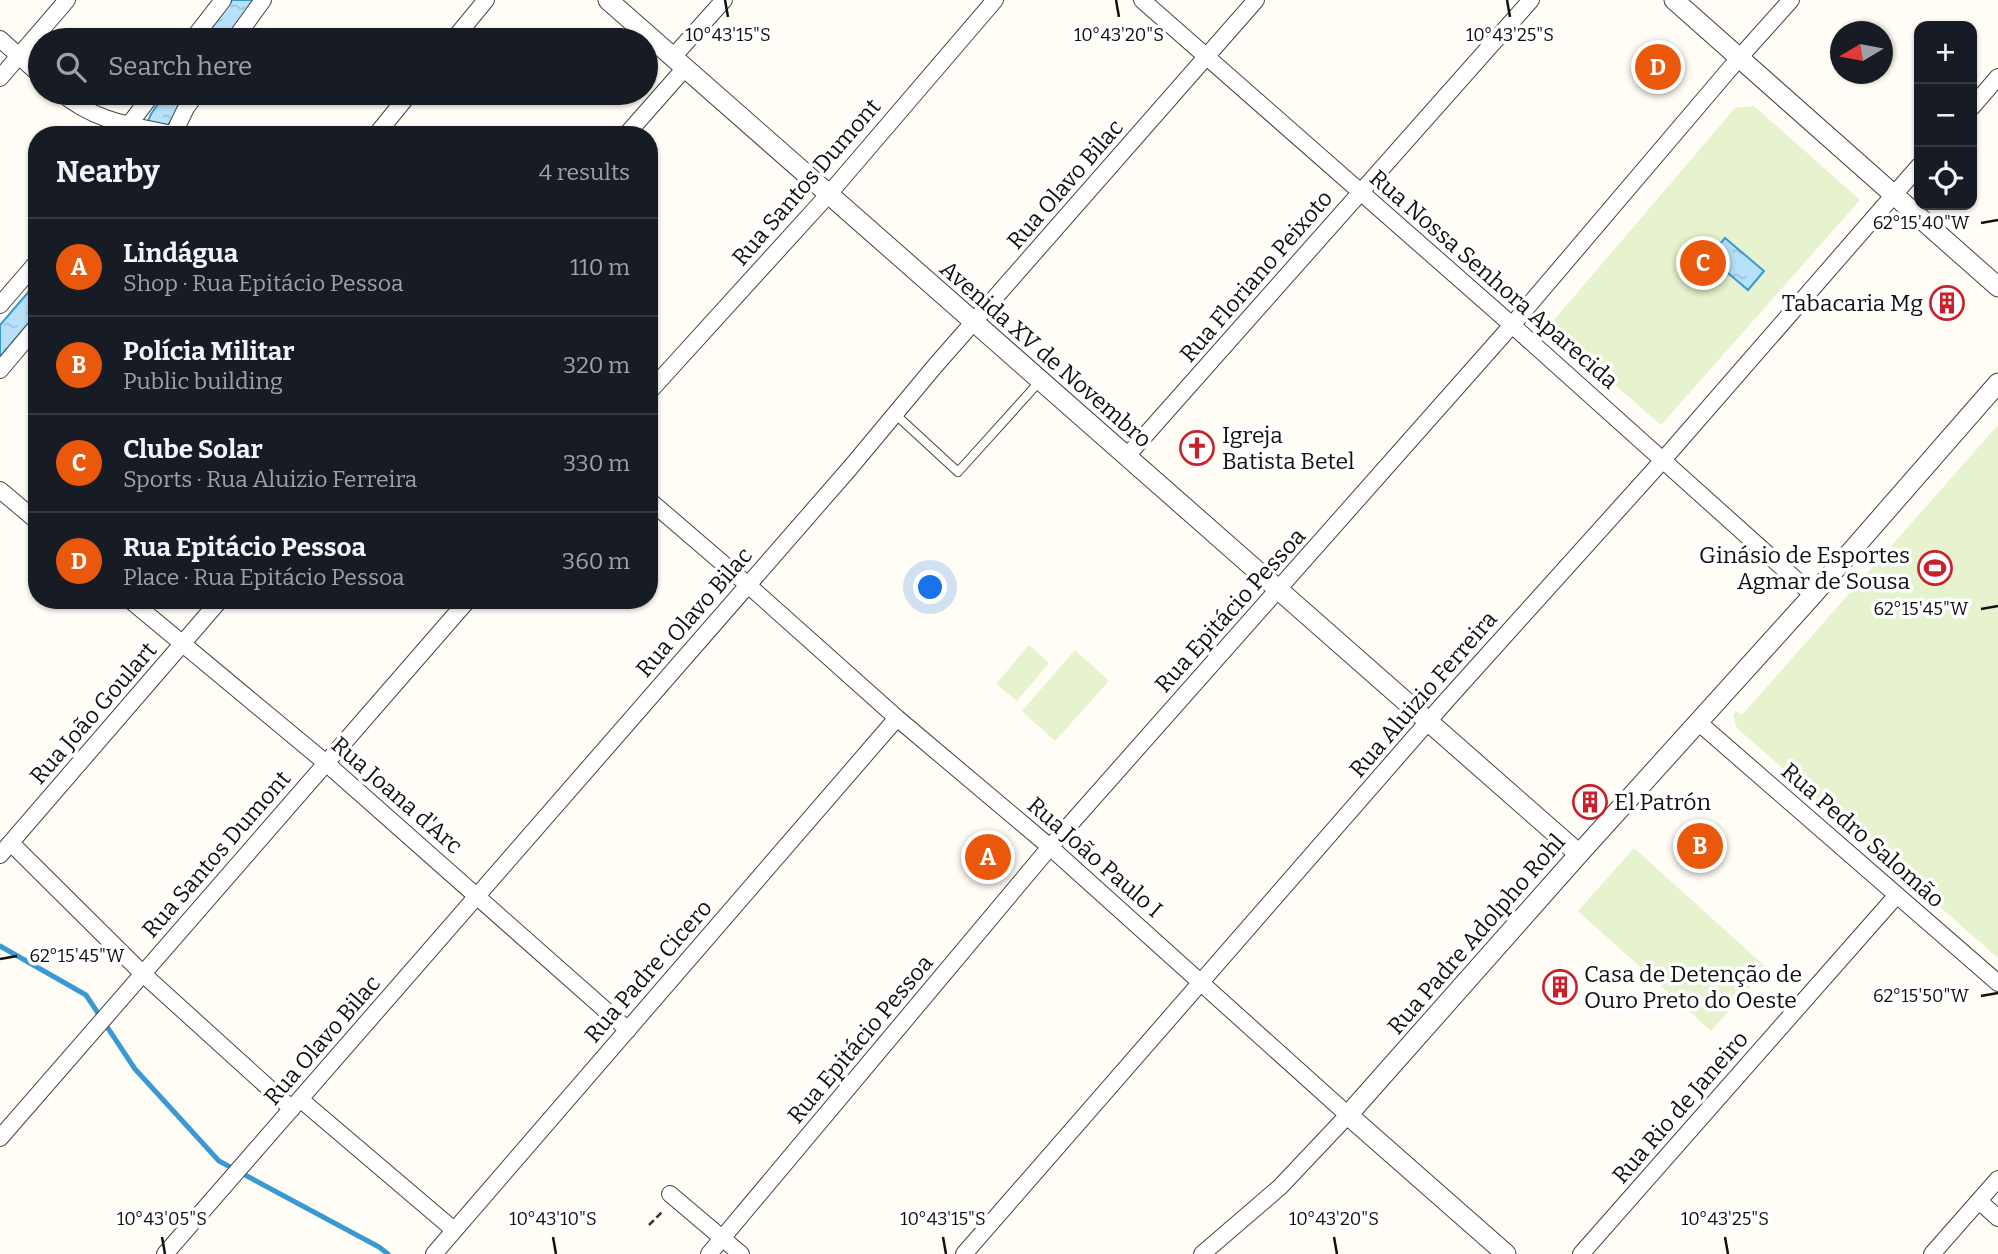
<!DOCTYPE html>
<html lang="en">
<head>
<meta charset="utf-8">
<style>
  body { margin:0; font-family:Bitter,serif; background:#242831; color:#f1f3f6 }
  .controls { position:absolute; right:21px; top:21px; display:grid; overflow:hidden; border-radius:14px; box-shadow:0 2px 5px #0004 }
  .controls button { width:63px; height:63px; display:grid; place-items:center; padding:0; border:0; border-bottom:2px solid #363941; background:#171b24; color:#f1f3f6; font:35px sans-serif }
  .compass { position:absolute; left:1830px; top:21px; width:63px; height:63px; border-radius:50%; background:#171b24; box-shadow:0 2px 5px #0004; rotate:260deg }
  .you { position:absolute; left:931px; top:588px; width:24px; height:24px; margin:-18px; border:5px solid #fff; border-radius:50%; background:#1a73e8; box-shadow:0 0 0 10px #1a73e833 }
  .badge { display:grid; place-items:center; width:46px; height:46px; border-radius:50%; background:#ea580c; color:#fff; font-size:23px; font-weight:700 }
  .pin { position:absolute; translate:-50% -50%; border:4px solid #fff; box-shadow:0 2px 7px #0006 }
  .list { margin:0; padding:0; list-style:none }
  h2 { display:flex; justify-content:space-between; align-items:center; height:91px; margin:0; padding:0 28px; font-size:30px }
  h2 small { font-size:23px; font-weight:400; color:#9ea1a6 }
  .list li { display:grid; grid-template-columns:46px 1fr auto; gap:21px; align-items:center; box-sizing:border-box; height:98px; padding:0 28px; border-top:2px solid #363941 }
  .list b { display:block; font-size:26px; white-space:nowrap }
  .list p { margin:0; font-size:23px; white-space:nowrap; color:#9ea1a6 }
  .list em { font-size:23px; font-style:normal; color:#9ea1a6 }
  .icon { flex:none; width:38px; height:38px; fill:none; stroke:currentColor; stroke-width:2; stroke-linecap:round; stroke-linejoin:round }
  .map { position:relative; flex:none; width:1998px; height:1254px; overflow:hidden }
  .search { position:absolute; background:#171b24; box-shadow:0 2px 5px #0004; left:28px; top:28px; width:630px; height:77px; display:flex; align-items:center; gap:18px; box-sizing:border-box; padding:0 24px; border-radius:38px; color:#9ea1a6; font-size:26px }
  .panel { position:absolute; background:#171b24; box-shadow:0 2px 5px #0004; left:28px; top:126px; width:630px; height:483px; border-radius:28px }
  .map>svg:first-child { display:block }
  .pitch { fill:#e6f3ce }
  .water { fill:url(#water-ripples); stroke:#3a98d3; stroke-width:2 }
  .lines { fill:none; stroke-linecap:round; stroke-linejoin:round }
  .stream { stroke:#3a98d3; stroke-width:5 }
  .service-casing { stroke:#444; stroke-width:10 }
  .minor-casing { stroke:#444; stroke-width:18 }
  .tertiary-casing { stroke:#444; stroke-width:21 }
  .path { stroke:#333; stroke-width:2.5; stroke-dasharray:7 3.5; stroke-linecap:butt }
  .service { stroke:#fff; stroke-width:8 }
  .minor { stroke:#fff; stroke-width:16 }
  .tertiary { stroke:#fff; stroke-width:19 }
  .ticks { fill:none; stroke:#111; stroke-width:2.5 }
  .labels { text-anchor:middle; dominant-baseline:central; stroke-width:7; stroke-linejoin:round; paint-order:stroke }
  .street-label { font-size:23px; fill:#111; stroke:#fff }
  .poi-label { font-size:23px; fill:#111; stroke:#fff; text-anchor:start }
  .ticks-label { font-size:18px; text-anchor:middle; fill:#111; stroke:#fff; stroke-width:7; stroke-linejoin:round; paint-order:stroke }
</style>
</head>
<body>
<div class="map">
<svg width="1998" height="1254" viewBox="0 0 1998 1254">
  <defs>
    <pattern id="water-ripples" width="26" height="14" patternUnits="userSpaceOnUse" patternTransform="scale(1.75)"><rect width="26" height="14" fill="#b7e1f9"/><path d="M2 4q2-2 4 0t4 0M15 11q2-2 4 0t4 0" fill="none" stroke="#9cc0d4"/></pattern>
  </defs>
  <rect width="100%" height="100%" fill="#fffdf5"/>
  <path class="pitch" d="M1754 106 1860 200 1661 425 1548 327 1735 108Z
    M1998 425V958L1737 728 1733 716 1736 711 1742 715Z
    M1029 645 1049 663 1017 701 996 684Z
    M1075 650 1109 681 1055 741 1022 711Z
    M1634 848 1767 968 1711 1031 1578 911Z"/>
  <path class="water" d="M232 0H257L228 40H203Z
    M166 93H191L168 125 142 135 151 114Z
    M1725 238 1764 271 1748 290 1709 257Z
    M37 282V313L0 357V325Z"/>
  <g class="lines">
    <path class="stream" d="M0 946 86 995 135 1069 219 1161 379 1247 388 1254"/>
    <g class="service-casing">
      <path id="service" d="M895 414 958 472 1040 381"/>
    </g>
    <g class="minor-casing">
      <path id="minor" d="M1142 0 1512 325 1813 595
        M0 39 40 75
        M192 40 223 0
        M234 40 263 0
        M453 40 486 0
        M673 57 724 0
        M0 78 67 0
        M61 93C98 123 132 125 176 135
        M1972 107 1998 77
        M126 135 128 126 153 93
        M173 135 186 108 197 93
        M376 135 410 93
        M626 135 685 68
        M0 305 37 262
        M0 370 37 326
        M649 392 828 195 995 0
        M1126 457 1531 0
        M0 490 37 521
        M649 500 748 585 897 718 1050 847 1348 1115 1280 1187 1202 1254
        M130 600 326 763 628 1030
        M1698 722 1998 983
        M11 843 143 974 292 1109
        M0 855 220 600
        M300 1099 454 1230
        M0 1138 468 600
        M670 1194 741 1254
        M1979 1201 1998 1218
        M165 1254 850 468 935 366 1256 0
        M434 1254 897 718
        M709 1254 1050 847 1512 325 1739 58 1791 0
        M964 1254 1446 701 1663 460 1919 166
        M1581 1254 1897 895
        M1932 1254 1998 1179"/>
    </g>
    <g class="tertiary-casing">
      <path id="tertiary" d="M608 0 1579 854
        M1674 0 1998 287
        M1506 1254 1348 1115 1579 854 1813 595 1998 383"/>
    </g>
    <path class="path" d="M649 1225 663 1211"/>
    <use href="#service" class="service"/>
    <use href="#minor" class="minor"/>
    <use href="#tertiary" class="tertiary"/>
  </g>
  <path class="ticks" d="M725 0 728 17M1116 0 1119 17M1507 0 1510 17M1981 223 1998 220M1981 609 1998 606M0 959 17 956M1981 996 1998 993M162 1237 165 1254M553 1237 556 1254M943 1237 946 1254M1334 1237 1337 1254M1725 1237 1728 1254"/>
  <defs>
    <g id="building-ring" transform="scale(1.75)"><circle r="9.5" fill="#fff" stroke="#c8212b" stroke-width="1.5"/><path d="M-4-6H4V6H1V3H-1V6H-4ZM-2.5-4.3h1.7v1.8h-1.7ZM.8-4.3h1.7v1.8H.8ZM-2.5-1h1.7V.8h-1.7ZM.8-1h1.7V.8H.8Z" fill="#c8212b"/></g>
    <g id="church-ring" transform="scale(1.75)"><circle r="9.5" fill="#fff" stroke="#c8212b" stroke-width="1.5"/><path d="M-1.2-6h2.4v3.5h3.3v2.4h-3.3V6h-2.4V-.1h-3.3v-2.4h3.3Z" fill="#c8212b"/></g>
    <g id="stadium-ring" transform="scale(1.75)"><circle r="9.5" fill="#fff" stroke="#c8212b" stroke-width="1.5"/><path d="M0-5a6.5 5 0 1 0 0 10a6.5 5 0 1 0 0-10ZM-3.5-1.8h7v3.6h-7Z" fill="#c8212b"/></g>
  </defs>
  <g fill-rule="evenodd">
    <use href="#building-ring" x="1947" y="303"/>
    <use href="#church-ring" x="1197" y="448"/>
    <use href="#stadium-ring" x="1935" y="568"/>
    <use href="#building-ring" x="1590" y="802"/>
    <use href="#building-ring" x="1560" y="987"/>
  </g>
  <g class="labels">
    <g class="street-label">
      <text transform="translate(806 182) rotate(-49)">Rua Santos Dumont</text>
      <text transform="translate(1065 184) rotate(-49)">Rua Olavo Bilac</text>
      <text transform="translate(1256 276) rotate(-49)">Rua Floriano Peixoto</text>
      <text transform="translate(1494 279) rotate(41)">Rua Nossa Senhora Aparecida</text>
      <text transform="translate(1046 354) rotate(41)">Avenida XV de Novembro</text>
      <text transform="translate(1230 610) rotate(-48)">Rua Epitácio Pessoa</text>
      <text transform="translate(694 612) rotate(-49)">Rua Olavo Bilac</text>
      <text transform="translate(1423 694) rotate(-49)">Rua Aluizio Ferreira</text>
      <text transform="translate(93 713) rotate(-49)">Rua João Goulart</text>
      <text transform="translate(397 795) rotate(41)">Rua Joana d'Arc</text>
      <text transform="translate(1863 835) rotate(41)">Rua Pedro Salomão</text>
      <text transform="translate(216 854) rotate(-49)">Rua Santos Dumont</text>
      <text transform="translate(1095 857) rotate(41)">Rua João Paulo I</text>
      <text transform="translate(1476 934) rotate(-49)">Rua Padre Adolpho Rohl</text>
      <text transform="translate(648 971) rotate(-49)">Rua Padre Cicero</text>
      <text transform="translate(860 1039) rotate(-50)">Rua Epitácio Pessoa</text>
      <text transform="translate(322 1040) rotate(-49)">Rua Olavo Bilac</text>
      <text transform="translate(1680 1107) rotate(-49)">Rua Rio de Janeiro</text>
    </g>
    <g class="poi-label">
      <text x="1923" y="303" text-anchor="end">Tabacaria Mg</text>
      <text x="1222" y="435">Igreja<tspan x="1222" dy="26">Batista Betel</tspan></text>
      <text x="1910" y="555" text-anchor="end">Ginásio de Esportes<tspan x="1910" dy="26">Agmar de Sousa</tspan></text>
      <text x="1614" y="802">El Patrón</text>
      <text x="1584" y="974">Casa de Detenção de<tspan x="1584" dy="26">Ouro Preto do Oeste</tspan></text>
    </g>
  </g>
  <g class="ticks-label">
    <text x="728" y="41">10°43'15"S</text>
    <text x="1119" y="41">10°43'20"S</text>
    <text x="1510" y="41">10°43'25"S</text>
    <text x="1921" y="229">62°15'40"W</text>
    <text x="1921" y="615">62°15'45"W</text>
    <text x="77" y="962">62°15'45"W</text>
    <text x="1921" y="1002">62°15'50"W</text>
    <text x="162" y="1225">10°43'05"S</text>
    <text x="553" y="1225">10°43'10"S</text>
    <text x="943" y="1225">10°43'15"S</text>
    <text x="1334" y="1225">10°43'20"S</text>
    <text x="1725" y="1225">10°43'25"S</text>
  </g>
</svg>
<div class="controls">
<button>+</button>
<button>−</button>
<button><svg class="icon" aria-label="locate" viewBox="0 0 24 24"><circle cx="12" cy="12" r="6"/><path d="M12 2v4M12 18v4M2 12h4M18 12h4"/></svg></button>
</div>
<svg class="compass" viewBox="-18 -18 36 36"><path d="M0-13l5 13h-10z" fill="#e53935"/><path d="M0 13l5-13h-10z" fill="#9ea1a6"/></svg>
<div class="you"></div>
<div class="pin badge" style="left:988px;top:857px">A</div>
<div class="pin badge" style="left:1700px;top:846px">B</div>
<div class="pin badge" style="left:1703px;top:263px">C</div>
<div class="pin badge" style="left:1658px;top:67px">D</div>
<div class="search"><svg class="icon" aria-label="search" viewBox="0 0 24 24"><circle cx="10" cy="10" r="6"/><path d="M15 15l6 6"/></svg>Search here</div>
<section class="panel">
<h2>Nearby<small>4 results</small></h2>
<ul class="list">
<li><span class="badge">A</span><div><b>Lindágua</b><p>Shop · Rua Epitácio Pessoa</p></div><em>110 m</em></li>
<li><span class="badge">B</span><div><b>Polícia Militar</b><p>Public building</p></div><em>320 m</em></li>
<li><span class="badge">C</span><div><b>Clube Solar</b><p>Sports · Rua Aluizio Ferreira</p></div><em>330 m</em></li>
<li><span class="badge">D</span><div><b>Rua Epitácio Pessoa</b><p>Place · Rua Epitácio Pessoa</p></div><em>360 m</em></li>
</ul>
</section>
</div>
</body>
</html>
